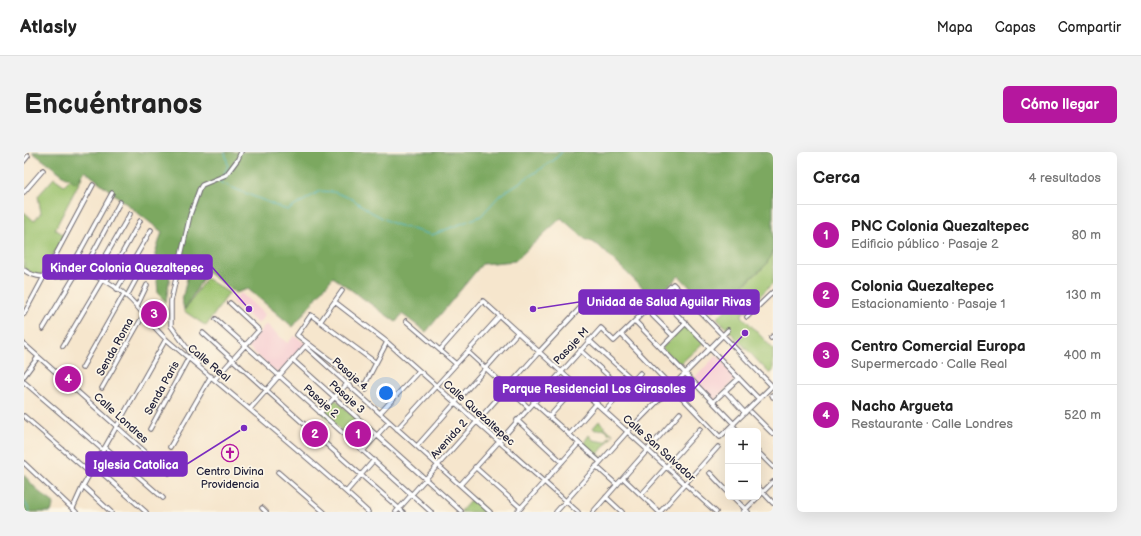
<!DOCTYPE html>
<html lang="es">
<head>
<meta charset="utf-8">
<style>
  body { margin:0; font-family:"Balsamiq Sans",sans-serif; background:#f2f2f2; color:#222 }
  .controls { position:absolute; right:12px; bottom:12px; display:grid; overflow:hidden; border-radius:6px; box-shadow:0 4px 16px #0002 }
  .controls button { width:36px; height:36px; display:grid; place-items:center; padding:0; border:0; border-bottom:1px solid #e0e0e0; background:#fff; color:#222; font:20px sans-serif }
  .you { position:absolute; left:362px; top:241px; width:14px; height:14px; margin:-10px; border:3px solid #fff; border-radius:50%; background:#1a73e8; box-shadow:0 0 0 6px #1a73e833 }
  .badge { display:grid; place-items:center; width:26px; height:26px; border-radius:50%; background:#b5179e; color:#fff; font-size:13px; font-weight:700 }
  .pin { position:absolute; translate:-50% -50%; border:2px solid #fff; box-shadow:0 1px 4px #0006 }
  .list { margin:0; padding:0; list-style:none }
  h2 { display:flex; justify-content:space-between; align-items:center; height:52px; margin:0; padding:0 16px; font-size:17px }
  h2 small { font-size:13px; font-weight:400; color:#767676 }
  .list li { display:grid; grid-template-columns:26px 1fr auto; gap:12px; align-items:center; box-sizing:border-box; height:60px; padding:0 16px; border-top:1px solid #e0e0e0 }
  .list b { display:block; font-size:15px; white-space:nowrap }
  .list p { margin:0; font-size:13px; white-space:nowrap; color:#767676 }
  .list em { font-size:13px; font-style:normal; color:#767676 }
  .map { position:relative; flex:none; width:749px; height:360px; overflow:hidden; border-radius:6px }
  header { display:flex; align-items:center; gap:24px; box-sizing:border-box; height:56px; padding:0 20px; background:#fff; border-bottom:1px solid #e0e0e0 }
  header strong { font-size:19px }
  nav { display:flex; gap:22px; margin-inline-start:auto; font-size:14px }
  .intro { display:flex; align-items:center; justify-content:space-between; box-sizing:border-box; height:96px; padding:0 24px }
  h1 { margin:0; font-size:28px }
  .button { padding:10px 18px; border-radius:6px; background:#b5179e; color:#fff; font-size:14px; font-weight:700 }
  main { display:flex; gap:24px; padding:0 24px }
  aside { flex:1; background:#fff; border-radius:6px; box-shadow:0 4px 16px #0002 }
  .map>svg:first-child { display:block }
  .built { fill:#f7cfd3 }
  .green { fill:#9bc26e; stroke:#5e7254 }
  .forest { fill:#7ca861; stroke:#4f654e }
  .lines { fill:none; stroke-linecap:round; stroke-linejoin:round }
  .stream { stroke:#4ab7c5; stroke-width:1 }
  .street-casing { stroke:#6c676e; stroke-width:5.5 }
  .street { stroke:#fff; stroke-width:3.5 }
  .labels { text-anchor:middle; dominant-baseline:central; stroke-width:3.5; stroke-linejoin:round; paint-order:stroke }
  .street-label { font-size:11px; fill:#22223b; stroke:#fcf5e5 }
  .poi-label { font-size:11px; fill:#22223b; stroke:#fcf5e5 }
  .leader { fill:none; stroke:#7b2cbf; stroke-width:1.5 }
  .callout-dot { fill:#7b2cbf; stroke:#fcf5e5; stroke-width:1.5 }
  .callout { fill:#7b2cbf; stroke:#7b2cbf; stroke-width:1.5 }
  .callout-label { font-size:12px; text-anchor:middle; font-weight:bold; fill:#fff }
</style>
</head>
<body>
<header>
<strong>Atlasly</strong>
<nav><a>Mapa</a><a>Capas</a><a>Compartir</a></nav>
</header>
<div class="intro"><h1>Encuéntranos</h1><a class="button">Cómo llegar</a></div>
<main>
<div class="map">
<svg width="749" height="360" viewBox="0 0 749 360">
  <rect width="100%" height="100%" fill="#fcf5e5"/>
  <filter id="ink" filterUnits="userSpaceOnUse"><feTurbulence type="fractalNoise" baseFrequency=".025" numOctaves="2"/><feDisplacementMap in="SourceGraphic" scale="8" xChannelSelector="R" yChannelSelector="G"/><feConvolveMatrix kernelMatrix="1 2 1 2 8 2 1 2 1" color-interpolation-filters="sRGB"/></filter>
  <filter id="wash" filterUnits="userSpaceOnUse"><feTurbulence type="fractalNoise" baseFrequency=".012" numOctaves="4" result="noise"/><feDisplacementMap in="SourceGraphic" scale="16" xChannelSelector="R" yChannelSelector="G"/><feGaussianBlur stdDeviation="0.9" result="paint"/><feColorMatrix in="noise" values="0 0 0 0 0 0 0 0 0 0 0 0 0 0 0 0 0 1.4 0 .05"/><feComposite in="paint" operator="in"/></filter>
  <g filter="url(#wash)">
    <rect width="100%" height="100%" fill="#f6e6cd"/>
    <path class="built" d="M217 141 241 163 234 172 208 150Z
      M242 172 263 191 271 184 282 192 254 222 223 194Z
      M693 203 714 225 689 249 669 227Z"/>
    <path class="green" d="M52 21 58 25 31 77 40 83 18 123H11L0 116V60L10 69 17 61 14 44 30 26 40 33Z
      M749 98V131L727 153 724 159 719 160 718 164 749 197V219L746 222 693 166 706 153 703 149 742 113Z
      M182 126 205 141 182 174 160 159Z
      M662 172 680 190 655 213 638 196Z
      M311 247 351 283 339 298 298 261Z
      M575 269 589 283 574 302 578 305 575 308 559 292 565 283 569 288 582 290 585 285 587 286 589 283 587 280 585 282 582 277 571 278 569 276Z
      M449 346 464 360H436Z"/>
    <path class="forest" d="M8 0H749V98L742 113 689 159 655 124 630 147 574 93 561 87 537 66 491 109 458 112 402 180 378 162 372 170 309 125 269 175 224 137 212 141 183 120 160 158 158 148 166 113 160 107 152 108 146 123 142 150 134 142 131 102 138 80 61 19 52 31 42 25Z
      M0 323 15 340 30 351 27 360H0Z"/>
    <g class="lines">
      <path class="stream" d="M200 22 204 14 201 0
        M196 27V30C210 37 226 43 241 49 249 52 255 56 264 58L296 39 310 40 328 47 347 60 370 72 408 83 457 64 476 43 529 9 538 0
        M0 348 6 360"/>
    </g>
  </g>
  <g filter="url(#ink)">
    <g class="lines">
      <g class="street-casing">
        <path id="street" d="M0 9 4 4
          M0 40 19 18
          M0 118C18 132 46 120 68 124 75 125 84 130 90 134 112 148 124 171 143 188 210 245 279 300 344 360
          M43 123 88 41
          M57 123 96 50
          M70 124 106 62
          M82 130 116 69
          M93 137 127 78
          M103 144 121 111
          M636 145 735 247
          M311 150 363 190 554 360
          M113 154 123 133
          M622 157 649 184
          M0 162 69 33
          M723 165 749 140
          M192 167 407 360
          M382 169 432 212
          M611 169 710 272
          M296 170 318 139
          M19 177 52 122
          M179 181 290 281
          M747 186 749 184
          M565 188 609 228
          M0 192 145 321
          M39 194 78 128
          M281 194 466 360
          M637 196 662 171
          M416 198 459 149 692 360
          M556 198 600 238
          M444 200 504 255
          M269 208 437 359
          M174 211 147 174V149L166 63 175 38 178 33 202 23 214 7 217 0
          M58 216 100 142
          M0 224 14 205
          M191 227 235 178 206 151
          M0 230 79 298
          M340 234 363 190
          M78 236 120 162
          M342 238 340 234 273 183 287 163 352 211
          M701 239 721 261
          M748 243 749 245
          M509 250 576 310
          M689 250 715 226
          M226 257 282 193
          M581 259 616 221
          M727 260 749 282
          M296 261 323 232
          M356 261 395 219
          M0 264 66 321
          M525 265 553 234
          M493 268 538 310
          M710 275 714 279
          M126 277 165 205
          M373 277 476 164
          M545 283 573 251
          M293 284 379 360
          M393 294 494 180
          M81 295 139 346
          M146 295 187 224
          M339 299 365 270
          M734 300 749 315
          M0 311 52 360
          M70 314 122 360
          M572 314 593 333
          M451 315 497 356
          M254 320 300 360
          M686 321 704 340
          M599 326 635 360
          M436 333 577 176 590 189 649 132 748 234 696 285 597 182
          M59 334 87 360
          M734 335 749 351
          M322 340 350 308
          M617 343 676 277
          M582 345 598 360
          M709 345 724 360
          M734 345 749 330
          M49 356 59 334 142 187
          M238 356 242 360
          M372 360 515 200 558 154
          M493 360 555 291
          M532 360 604 279 704 178
          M569 360 656 261
          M636 360 694 295
          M719 360 734 345"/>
      </g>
      <use href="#street" class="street"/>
    </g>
  </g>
  <defs>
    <g id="church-ring" transform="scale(0.9)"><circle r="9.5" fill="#fcf5e5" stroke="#b5179e" stroke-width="1.5"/><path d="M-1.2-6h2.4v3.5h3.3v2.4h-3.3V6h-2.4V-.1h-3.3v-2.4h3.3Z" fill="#b5179e"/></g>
  </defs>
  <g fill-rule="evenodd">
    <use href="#church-ring" x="206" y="301"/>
  </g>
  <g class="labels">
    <g class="street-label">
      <text transform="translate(547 194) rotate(-47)">Pasaje M</text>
      <text transform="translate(91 195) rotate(-61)">Senda Roma</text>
      <text transform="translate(185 211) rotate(40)">Calle Real</text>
      <text transform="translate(326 222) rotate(42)">Pasaje 4</text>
      <text transform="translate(138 236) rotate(-61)">Senda Paris</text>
      <text transform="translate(323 245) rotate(42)">Pasaje 3</text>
      <text transform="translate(297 249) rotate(42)">Pasaje 2</text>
      <text transform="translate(455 261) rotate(42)">Calle Quezaltepec</text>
      <text transform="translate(97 266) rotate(42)">Calle Londres</text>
      <text transform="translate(425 287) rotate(-48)">Avenida 2</text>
      <text transform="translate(635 296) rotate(42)">Calle San Salvador</text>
    </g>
    <g class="poi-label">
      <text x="206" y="319">Centro Divina<tspan x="206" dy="13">Providencia</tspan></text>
    </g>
  </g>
  <path class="leader" d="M225 157L188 115M509 157L555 150M721 181L670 237M220 276L163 312"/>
  <g class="callout-dot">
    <circle cx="225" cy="157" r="4"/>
    <circle cx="509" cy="157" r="4"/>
    <circle cx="721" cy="181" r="4"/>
    <circle cx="220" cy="276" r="4"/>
  </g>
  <g class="callout">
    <rect x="19" y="103" width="169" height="24" rx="4"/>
    <rect x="555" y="138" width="180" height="24" rx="4"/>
    <rect x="470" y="225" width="200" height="24" rx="4"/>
    <rect x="62" y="300" width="101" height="24" rx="4"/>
  </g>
  <g class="callout-label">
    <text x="103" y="120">Kinder Colonia Quezaltepec</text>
    <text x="645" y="154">Unidad de Salud Aguilar Rivas</text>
    <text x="570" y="241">Parque Residencial Los Girasoles</text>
    <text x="112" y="317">Iglesia Catolica</text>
  </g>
</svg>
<div class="controls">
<button>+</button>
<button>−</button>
</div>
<div class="you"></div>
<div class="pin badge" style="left:334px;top:282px">1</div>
<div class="pin badge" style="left:291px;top:282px">2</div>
<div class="pin badge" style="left:130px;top:162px">3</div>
<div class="pin badge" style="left:44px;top:227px">4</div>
</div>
<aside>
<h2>Cerca<small>4 resultados</small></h2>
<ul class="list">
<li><span class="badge">1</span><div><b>PNC Colonia Quezaltepec</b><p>Edificio público · Pasaje 2</p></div><em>80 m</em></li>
<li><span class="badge">2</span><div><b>Colonia Quezaltepec</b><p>Estacionamiento · Pasaje 1</p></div><em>130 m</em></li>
<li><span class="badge">3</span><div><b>Centro Comercial Europa</b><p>Supermercado · Calle Real</p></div><em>400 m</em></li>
<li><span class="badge">4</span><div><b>Nacho Argueta</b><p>Restaurante · Calle Londres</p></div><em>520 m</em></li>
</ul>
</aside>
</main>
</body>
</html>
